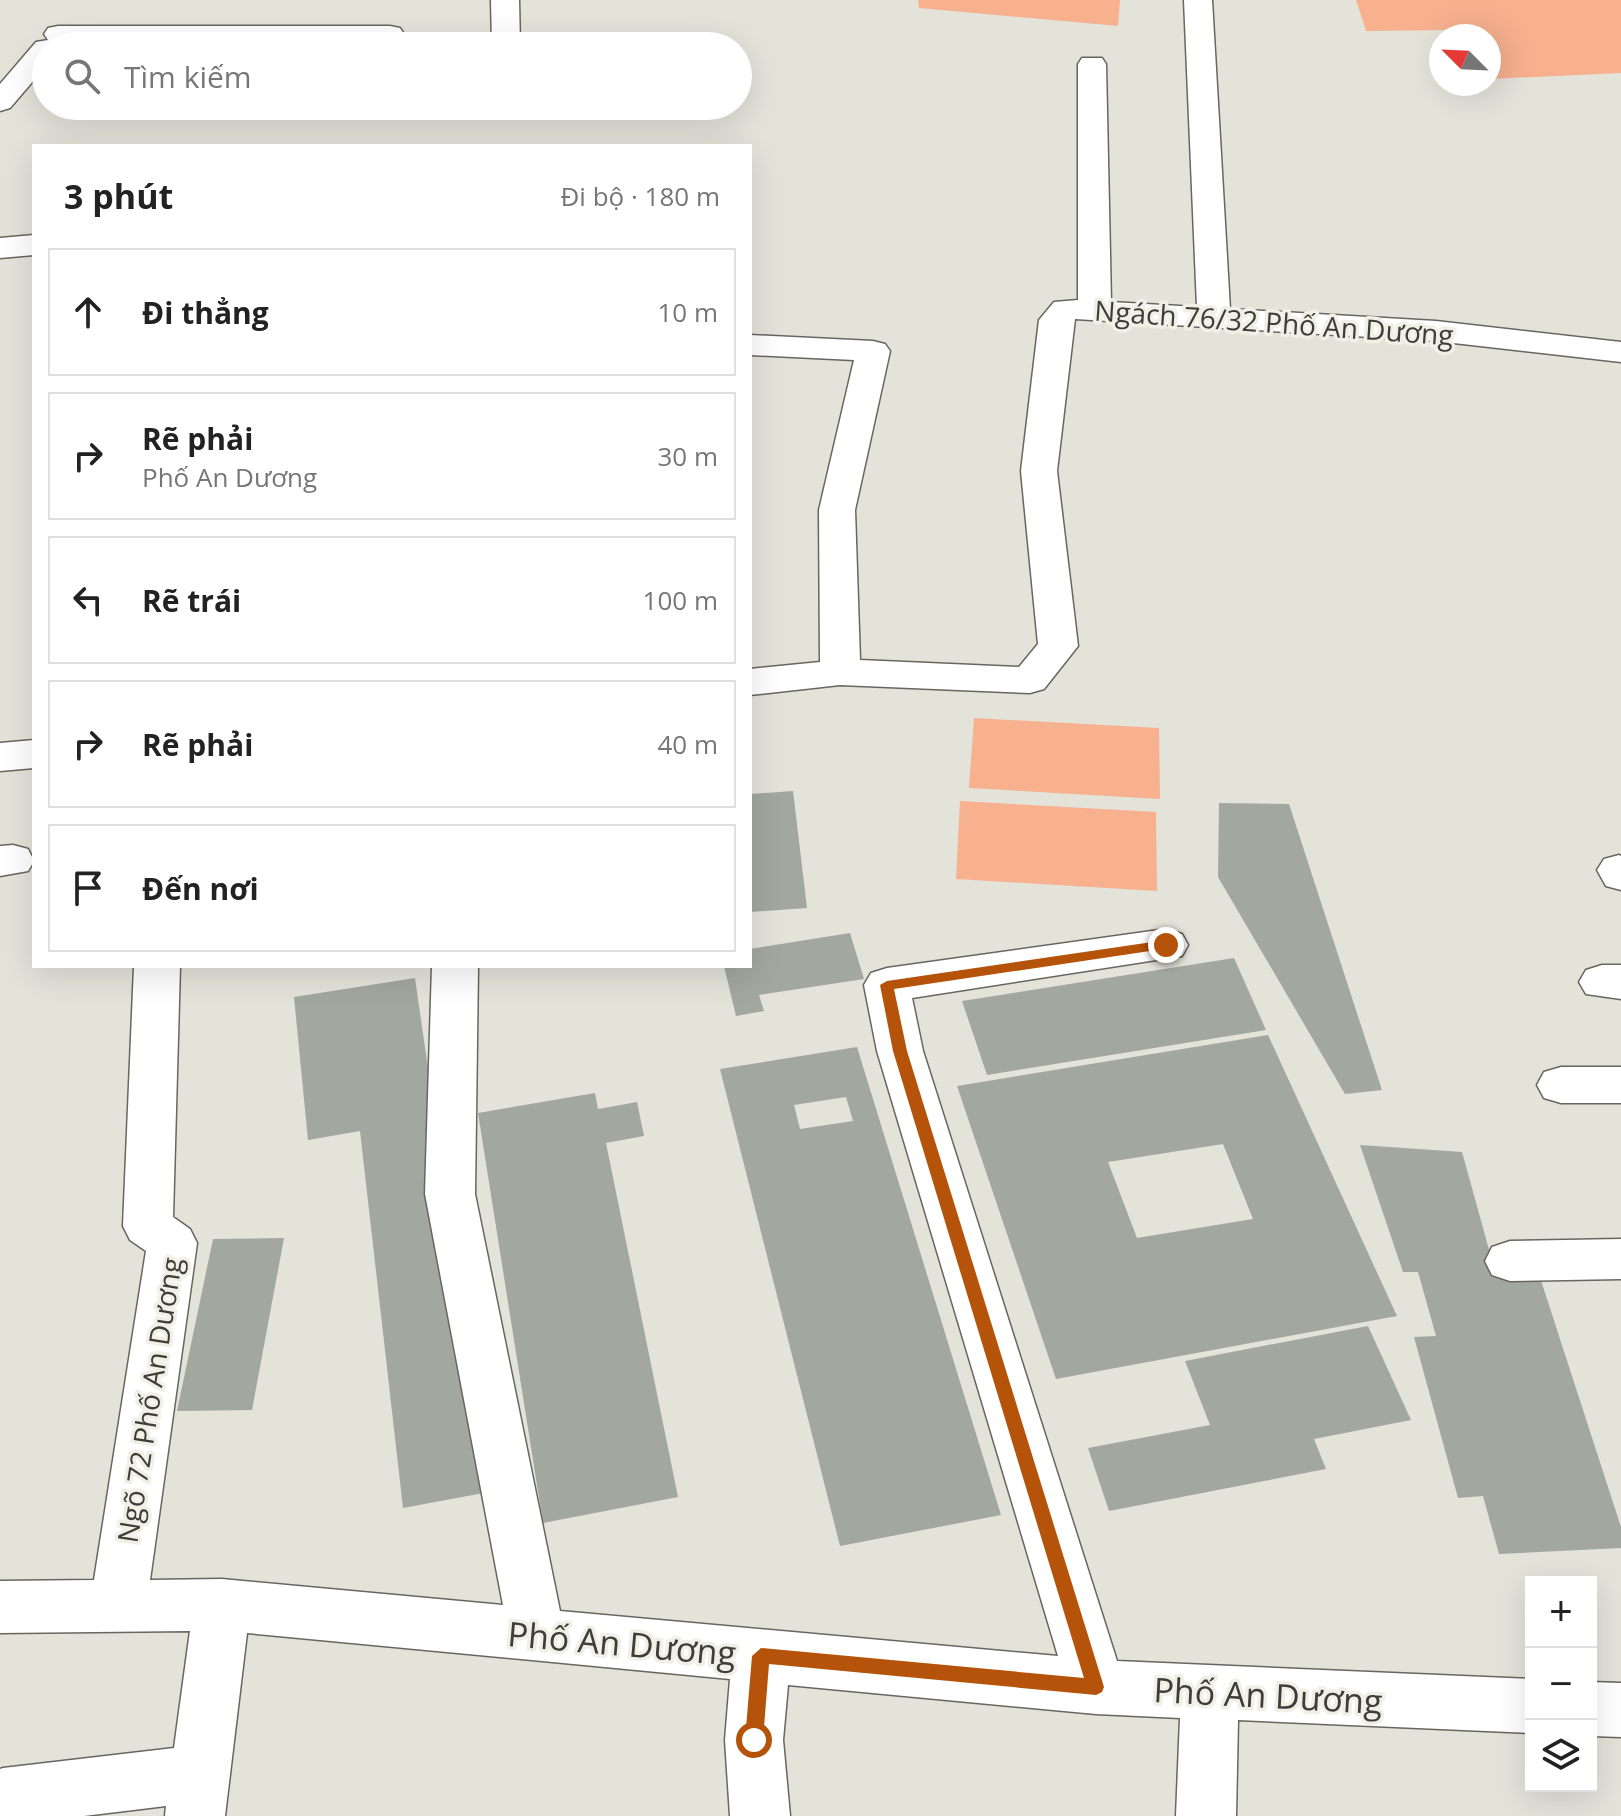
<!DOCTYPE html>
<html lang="vi">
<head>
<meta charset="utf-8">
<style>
  body { margin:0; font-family:"Open Sans",sans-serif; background:#f6f6f6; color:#222 }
  .controls { position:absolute; right:24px; bottom:24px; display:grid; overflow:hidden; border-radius:0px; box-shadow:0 8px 32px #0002 }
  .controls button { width:72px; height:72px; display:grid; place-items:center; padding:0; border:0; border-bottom:2px solid #e0e0e0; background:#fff; color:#222; font:40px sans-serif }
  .compass { position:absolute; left:1429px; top:24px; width:72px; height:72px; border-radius:50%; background:#fff; box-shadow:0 8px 32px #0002; rotate:294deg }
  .stop { position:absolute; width:24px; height:24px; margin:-18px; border:6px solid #b45309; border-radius:50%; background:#fff }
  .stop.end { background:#b45309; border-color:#fff; box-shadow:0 2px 8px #0008 }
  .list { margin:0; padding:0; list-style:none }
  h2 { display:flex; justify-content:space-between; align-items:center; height:104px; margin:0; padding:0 32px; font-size:34px }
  h2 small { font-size:26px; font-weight:400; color:#767676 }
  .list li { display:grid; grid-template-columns:52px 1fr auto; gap:24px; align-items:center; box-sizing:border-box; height:128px; margin:0 16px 16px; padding:0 16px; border:2px solid #e0e0e0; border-radius:0px }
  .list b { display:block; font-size:30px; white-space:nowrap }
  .list p { margin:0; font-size:26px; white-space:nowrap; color:#767676 }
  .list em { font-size:26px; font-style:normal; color:#767676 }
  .icon { flex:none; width:44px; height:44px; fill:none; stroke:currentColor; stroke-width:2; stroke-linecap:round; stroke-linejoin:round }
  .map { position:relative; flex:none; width:1621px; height:1816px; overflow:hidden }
  .search { position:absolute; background:#fff; box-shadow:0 8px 32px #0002; left:32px; top:32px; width:720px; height:88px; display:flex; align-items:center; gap:20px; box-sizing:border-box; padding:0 28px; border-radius:44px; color:#767676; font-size:30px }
  .panel { position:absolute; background:#fff; box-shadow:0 8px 32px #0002; left:32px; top:144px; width:720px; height:824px; border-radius:0px }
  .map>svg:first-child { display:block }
  .green { fill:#f7b18f }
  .building { fill:#a2a79f; fill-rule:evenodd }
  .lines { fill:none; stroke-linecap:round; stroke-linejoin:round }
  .minor-casing { stroke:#67675f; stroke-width:3 }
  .minor { fill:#fff; fill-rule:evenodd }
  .route { fill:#b45309 }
  .labels { text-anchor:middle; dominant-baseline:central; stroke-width:7; stroke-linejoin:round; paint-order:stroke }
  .street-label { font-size:28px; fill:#3d3d3a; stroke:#f0f0e7 }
  .near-street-label { font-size:34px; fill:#3d3d3a; stroke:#f0f0e7 }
</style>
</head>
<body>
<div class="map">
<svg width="1621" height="1816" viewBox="0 0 1621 1816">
  <rect width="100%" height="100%" fill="#e3e3da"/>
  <path class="green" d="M918 0H1120L1118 26 919 8Z
    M1356 0H1621V73L1489 79V36H1453L1450 30 1366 31Z
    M974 718 1159 728 1160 799 969 788Z
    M960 801 1156 812 1157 891 956 879Z"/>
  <path class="building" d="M793 791 807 908 750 912V794Z
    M1219 803 1289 804 1382 1090 1345 1094 1218 877Z
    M850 933 864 979 759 995 764 1011 736 1016 724 966H750V949Z
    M1234 958 1266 1030 987 1075 962 1001Z
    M415 978 489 1492 403 1508 360 1131 308 1140 294 997Z
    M1268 1035 1397 1316 1056 1379 957 1086ZM1223 1144 1253 1219 1137 1238 1108 1162Z
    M857 1047 1001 1515 840 1546 720 1069ZM846 1097 853 1121 800 1129 794 1105Z
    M595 1093 598 1109 637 1102 644 1136 606 1143 678 1497 543 1523 478 1113Z
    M1360 1145 1462 1152 1493 1264 1535 1262 1621 1527V1548L1499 1554 1483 1496 1458 1498 1414 1337 1436 1336 1418 1272H1403Z
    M284 1238 252 1410 177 1411 213 1239Z
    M1368 1326 1411 1420 1314 1439 1326 1469 1109 1511 1088 1448 1210 1425 1185 1361Z"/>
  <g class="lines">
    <g class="minor-casing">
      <path id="minor" d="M491 0H519L520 46H492Z
        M1184 0H1212L1230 309 1436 321 1621 342V362L1436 341 1075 319 1057 471 1078 646 1044 689 1030 693 840 685 750 695V669L820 662 819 510 854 360 750 355V335L873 341 885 344 890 351 855 510 860 660 1019 667 1038 644 1021 471 1039 320 1054 302 1078 300V64L1082 58H1102L1106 64 1111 302 1197 307Z
        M58 26H390L400 28 404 34 400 40 390 42H56L59 46H46V66L10 108 0 111V84L36 42 48 40 44 34 48 28Z
        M34 235V255L0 258V238Z
        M34 740V768L0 771V743Z
        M13 845 28 849 34 861 28 871 0 876V846Z
        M1619 855 1621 856V890L1606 886 1597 870 1604 859Z
        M1166 929 1182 934 1188 945 1182 956 912 998 923 1051 1117 1661 1531 1679V1733L1238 1720 1236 1816H1176L1180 1718 1096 1714 788 1685 783 1740 790 1816H730L725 1740 730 1679 247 1633 225 1816H165L166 1806 84 1816H0V1769L3 1768 174 1748 190 1631 0 1633V1581L94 1580 146 1251 130 1240 123 1226 134 966H180L173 1217 190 1229 197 1243 150 1580 222 1579 503 1605 425 1194 432 966H478L475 1194 560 1611 1058 1656 877 1051 864 985 871 973 887 968Z
        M1602 965H1621V999L1586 994 1579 982 1586 970Z
        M1561 1067H1621V1103H1561L1544 1098 1537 1085 1544 1072Z
        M1621 1239V1279L1510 1281 1492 1275 1485 1261 1492 1247 1510 1241Z
        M1591 1682 1621 1683V1737L1591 1736Z"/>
    </g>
    <use href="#minor" class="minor"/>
  </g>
  <path class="route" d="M1166 940 1170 941V948L894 989 907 1051 1104 1687 1102 1692 1096 1695 769 1664 763 1740 760 1746H748L745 1740 752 1656 761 1648 1084 1678 893 1051 880 985 887 981Z"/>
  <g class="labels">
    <g class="street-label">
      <text transform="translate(1274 322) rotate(4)">Ngách 76/32 Phố An Dương</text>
      <text transform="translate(149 1400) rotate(-81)">Ngõ 72 Phố An Dương</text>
    </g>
    <g class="near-street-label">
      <text transform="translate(622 1643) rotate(5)">Phố An Dương</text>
      <text transform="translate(1268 1695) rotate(3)">Phố An Dương</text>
    </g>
  </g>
</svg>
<div class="controls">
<button>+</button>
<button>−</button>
<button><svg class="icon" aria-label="layers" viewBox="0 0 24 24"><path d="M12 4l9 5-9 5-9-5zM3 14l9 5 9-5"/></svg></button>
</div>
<svg class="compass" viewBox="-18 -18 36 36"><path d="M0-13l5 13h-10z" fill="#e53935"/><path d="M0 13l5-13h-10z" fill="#767676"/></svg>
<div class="stop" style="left:754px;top:1740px"></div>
<div class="stop end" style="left:1166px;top:945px"></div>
<div class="search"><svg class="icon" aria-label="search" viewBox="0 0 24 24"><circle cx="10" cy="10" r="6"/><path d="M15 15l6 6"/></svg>Tìm kiếm</div>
<section class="panel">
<h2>3 phút<small>Đi bộ · 180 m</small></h2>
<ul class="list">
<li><svg class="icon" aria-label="ahead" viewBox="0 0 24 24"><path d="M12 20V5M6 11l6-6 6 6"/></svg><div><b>Đi thẳng</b></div><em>10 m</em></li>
<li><svg class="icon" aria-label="right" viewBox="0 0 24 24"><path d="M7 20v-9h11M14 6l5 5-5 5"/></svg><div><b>Rẽ phải</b><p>Phố An Dương</p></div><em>30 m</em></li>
<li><svg class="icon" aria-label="left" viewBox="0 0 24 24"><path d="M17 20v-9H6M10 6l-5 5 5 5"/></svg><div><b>Rẽ trái</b></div><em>100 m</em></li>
<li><svg class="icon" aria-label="right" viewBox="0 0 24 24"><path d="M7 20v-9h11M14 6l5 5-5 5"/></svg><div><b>Rẽ phải</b></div><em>40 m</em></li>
<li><svg class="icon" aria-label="arrive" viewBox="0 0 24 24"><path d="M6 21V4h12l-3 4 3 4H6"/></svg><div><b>Đến nơi</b></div></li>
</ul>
</section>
</div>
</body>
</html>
